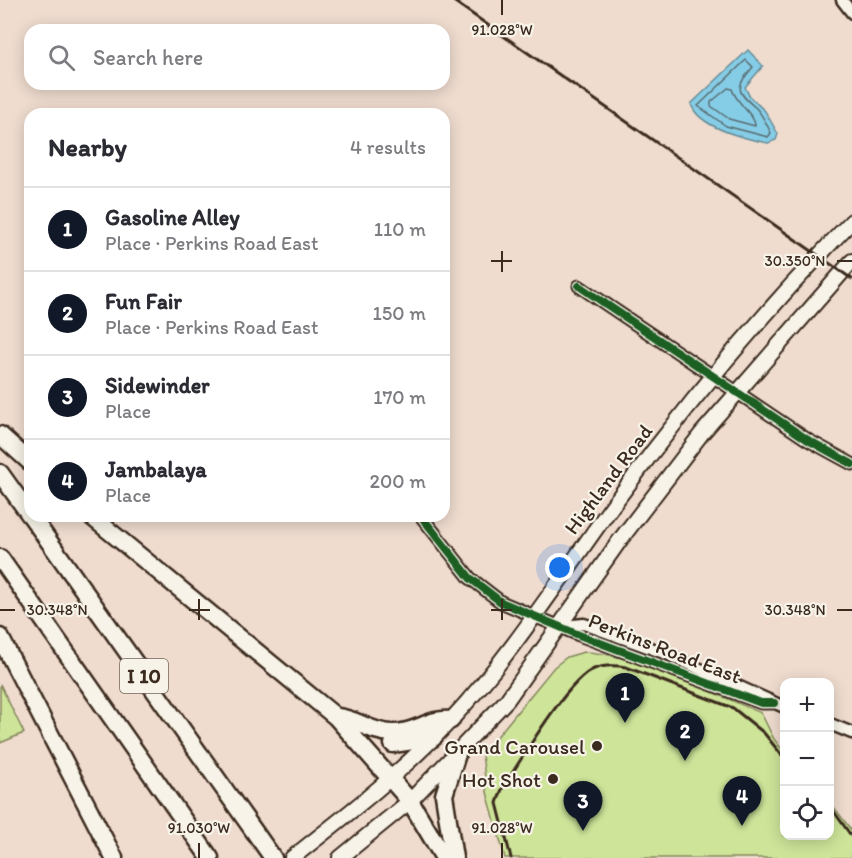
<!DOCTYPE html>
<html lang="en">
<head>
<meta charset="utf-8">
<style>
  body { margin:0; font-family:Itim,sans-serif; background:#f2f2f3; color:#2b2b33 }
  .controls { position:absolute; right:18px; bottom:18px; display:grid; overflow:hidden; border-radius:12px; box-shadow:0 3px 15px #0003 }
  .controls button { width:54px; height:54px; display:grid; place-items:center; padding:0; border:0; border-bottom:2px solid #e1e1e2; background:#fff; color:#2b2b33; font:30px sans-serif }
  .you { position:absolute; left:560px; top:568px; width:21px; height:21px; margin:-15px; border:4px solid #fff; border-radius:50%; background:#1a73e8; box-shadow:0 0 0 9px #1a73e833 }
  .badge { display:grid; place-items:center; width:39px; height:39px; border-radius:50%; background:#111827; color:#fff; font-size:20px; font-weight:700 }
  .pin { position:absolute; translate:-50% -50px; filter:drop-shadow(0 2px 3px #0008) }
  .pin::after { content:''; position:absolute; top:32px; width:21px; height:18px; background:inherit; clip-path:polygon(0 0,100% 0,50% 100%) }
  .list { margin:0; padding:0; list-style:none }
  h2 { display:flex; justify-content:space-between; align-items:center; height:78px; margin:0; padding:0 24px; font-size:26px }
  h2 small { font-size:20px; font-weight:400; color:#7c7c81 }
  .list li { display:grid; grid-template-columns:39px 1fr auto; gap:18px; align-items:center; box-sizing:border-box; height:84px; padding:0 24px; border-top:2px solid #e1e1e2 }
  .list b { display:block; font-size:22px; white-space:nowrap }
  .list p { margin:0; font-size:20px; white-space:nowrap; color:#7c7c81 }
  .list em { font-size:20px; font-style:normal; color:#7c7c81 }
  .icon { flex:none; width:33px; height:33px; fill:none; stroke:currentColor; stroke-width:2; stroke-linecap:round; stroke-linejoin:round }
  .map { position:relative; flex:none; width:852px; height:858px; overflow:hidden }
  .search { position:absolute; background:#fff; box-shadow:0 3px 15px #0003; left:24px; top:24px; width:426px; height:66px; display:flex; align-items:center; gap:15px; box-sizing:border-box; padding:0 21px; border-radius:18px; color:#7c7c81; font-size:22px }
  .panel { position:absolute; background:#fff; box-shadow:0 3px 15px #0003; left:24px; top:108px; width:426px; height:414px; border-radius:18px }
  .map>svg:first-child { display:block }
  .green { fill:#cde499; stroke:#84875c; stroke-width:1.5 }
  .water { fill:#85cde7; stroke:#678c97; stroke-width:1.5 }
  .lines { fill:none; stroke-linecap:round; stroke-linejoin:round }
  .shore { stroke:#596b6e; stroke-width:1.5 }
  .minor-casing { stroke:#3b2a1e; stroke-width:15 }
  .major-casing { stroke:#3b2a1e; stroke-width:18 }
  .highway-casing { stroke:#3b2a1e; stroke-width:21 }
  .minor { stroke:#f7f3e8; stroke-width:10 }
  .major { stroke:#f7f3e8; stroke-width:14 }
  .highway { stroke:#f7f3e8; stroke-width:16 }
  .rail { stroke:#3b2a1e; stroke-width:3 }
  .cycleway-casing { stroke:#f7f3e8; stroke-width:11 }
  .cycleway { stroke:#1b5e20; stroke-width:8 }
  .ticks { fill:none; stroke:#3b2a1e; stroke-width:2 }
  .poi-dot { fill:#3b2a1e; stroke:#f7f3e8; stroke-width:2 }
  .labels { text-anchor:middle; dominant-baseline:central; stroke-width:4.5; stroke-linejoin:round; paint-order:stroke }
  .shield { fill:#f7f3e8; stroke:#73665b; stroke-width:1.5 }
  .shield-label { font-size:20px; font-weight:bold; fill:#3b2a1e }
  .street-label { font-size:21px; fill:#3b2a1e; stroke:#f7f3e8 }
  .poi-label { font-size:21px; fill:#3b2a1e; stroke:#f7f3e8; text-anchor:end }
  .ticks-label { font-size:15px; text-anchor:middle; fill:#3b2a1e; stroke:#f7f3e8; stroke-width:4.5; stroke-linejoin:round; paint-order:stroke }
</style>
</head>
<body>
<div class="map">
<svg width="852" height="858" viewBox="0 0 852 858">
  <rect width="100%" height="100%" fill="#efdccf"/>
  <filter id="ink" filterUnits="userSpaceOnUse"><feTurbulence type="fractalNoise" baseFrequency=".0167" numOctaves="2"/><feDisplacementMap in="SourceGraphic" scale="12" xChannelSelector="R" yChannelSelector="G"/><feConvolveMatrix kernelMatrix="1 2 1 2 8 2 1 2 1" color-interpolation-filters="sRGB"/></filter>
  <g filter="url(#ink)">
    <path class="green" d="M584 652C635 653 711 693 761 713L774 739 784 752V836H830V802L852 831V858H505L487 792 482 755 554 667 567 657Z
      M0 684 24 733 0 743Z"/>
    <path class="water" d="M748 50 763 66 745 87 750 97 765 111 778 134 776 140 768 143C747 139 699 128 691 104Z"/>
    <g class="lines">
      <path class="shore" d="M746 60 753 67C736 87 735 91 756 108 762 114 767 125 771 133L768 137 726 126 698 106Z
        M728 88 732 89C736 103 756 116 755 126L729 119 711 106V102Z"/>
      <g class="minor-casing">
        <path id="minor" d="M842 0 852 13
          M579 286 808 440 852 464
          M421 516 470 578 501 602 579 635 761 703H774
          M563 626 584 624 667 654 784 707
          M830 724 852 733"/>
      </g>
      <g class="major-casing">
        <path id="major" d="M292 858C347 815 401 773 449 722 511 656 560 578 613 505 685 406 767 308 852 221
          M340 858 410 801 507 700 620 540 702 433 852 261"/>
      </g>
      <g class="highway-casing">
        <path id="highway" d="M0 435 30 462
          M0 473 30 515
          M31 516 273 858
          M91 516 336 717 410 801 444 858
          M0 558 210 858
          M0 637 114 858
          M338 717C357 719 372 733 392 733 415 734 430 717 451 720
          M393 744 433 738
          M454 858 444 795 457 754"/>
      </g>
      <use href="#minor" class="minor"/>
      <use href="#major" class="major"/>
      <use href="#highway" class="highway"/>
      <path class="rail" d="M452 0 852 279
        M830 806 852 837
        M511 858 497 803 502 789C520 762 567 680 594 669 604 665 615 665 626 667L733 708 764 733 784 758"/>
      <g class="cycleway-casing">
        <path id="cycleway" d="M579 286 808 440 852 464
          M421 516 470 578 501 602 579 635 761 703H774"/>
      </g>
      <use href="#cycleway" class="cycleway"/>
    </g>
  </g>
  <path class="ticks" d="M502 0V15M502 251V272M491 261H512M837 261H852M199 599V620M502 599V620M0 610H15M189 610H210M491 610H512M837 610H852M199 843V858M502 843V858"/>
  <g class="poi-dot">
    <circle cx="597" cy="746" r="6"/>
    <circle cx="553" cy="779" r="6"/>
  </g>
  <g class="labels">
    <rect class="shield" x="120" y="659" width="48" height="34" rx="4.5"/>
    <g class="shield-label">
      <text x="144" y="676">I 10</text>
    </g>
    <g class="street-label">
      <text transform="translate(608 479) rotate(-53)">Highland Road</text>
      <text transform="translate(665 648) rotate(21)">Perkins Road East</text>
    </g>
    <g class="poi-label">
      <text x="585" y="746">Grand Carousel</text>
      <text x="541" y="779">Hot Shot</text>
    </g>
  </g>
  <g class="ticks-label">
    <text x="502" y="35">91.028°W</text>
    <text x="795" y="266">30.350°N</text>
    <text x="57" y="615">30.348°N</text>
    <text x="795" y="615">30.348°N</text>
    <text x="199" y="833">91.030°W</text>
    <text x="502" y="833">91.028°W</text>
  </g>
</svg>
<div class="controls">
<button>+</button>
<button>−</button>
<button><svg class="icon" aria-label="locate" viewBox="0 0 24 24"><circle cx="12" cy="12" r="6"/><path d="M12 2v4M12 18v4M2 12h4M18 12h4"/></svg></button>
</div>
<div class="you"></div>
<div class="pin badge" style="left:625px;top:723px">1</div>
<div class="pin badge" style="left:685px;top:761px">2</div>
<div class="pin badge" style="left:583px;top:831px">3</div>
<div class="pin badge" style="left:742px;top:826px">4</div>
<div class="search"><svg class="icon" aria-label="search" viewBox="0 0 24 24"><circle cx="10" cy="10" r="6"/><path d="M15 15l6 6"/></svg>Search here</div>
<section class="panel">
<h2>Nearby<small>4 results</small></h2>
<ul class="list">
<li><span class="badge">1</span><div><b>Gasoline Alley</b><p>Place · Perkins Road East</p></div><em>110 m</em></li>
<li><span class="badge">2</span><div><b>Fun Fair</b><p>Place · Perkins Road East</p></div><em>150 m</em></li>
<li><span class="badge">3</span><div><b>Sidewinder</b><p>Place</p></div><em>170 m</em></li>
<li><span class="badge">4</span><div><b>Jambalaya</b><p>Place</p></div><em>200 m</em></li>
</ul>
</section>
</div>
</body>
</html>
